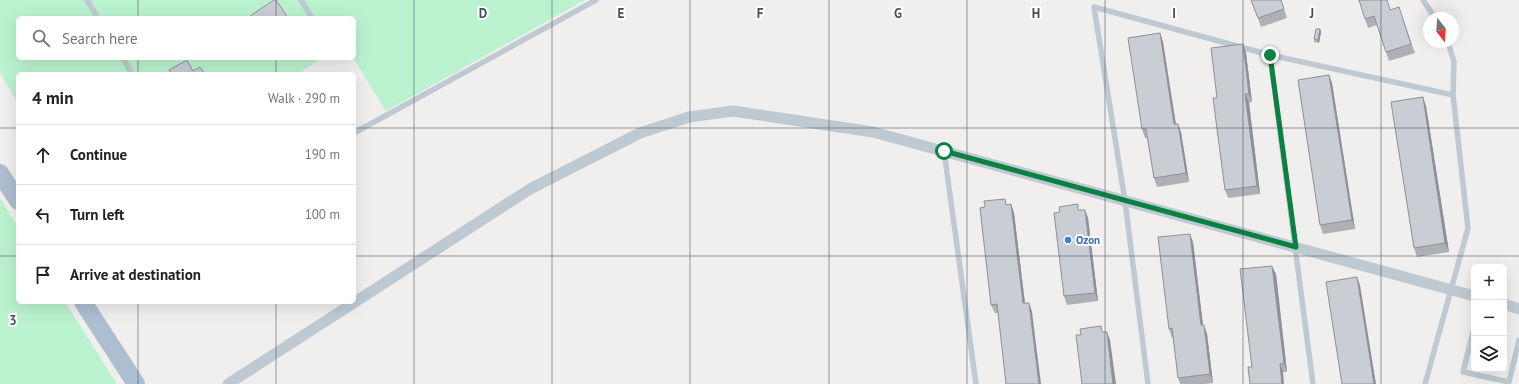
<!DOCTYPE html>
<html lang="en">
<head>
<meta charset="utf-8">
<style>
  body { margin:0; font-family:"PT Sans",sans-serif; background:#f6f6f6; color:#202124 }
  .controls { position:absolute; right:12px; bottom:12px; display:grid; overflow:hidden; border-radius:6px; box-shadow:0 4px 16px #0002 }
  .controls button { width:36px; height:36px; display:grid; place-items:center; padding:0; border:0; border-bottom:1px solid #e0e0e0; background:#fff; color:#202124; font:20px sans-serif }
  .compass { position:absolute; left:1423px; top:12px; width:36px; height:36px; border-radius:50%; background:#fff; box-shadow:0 4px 16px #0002; rotate:163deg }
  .stop { position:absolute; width:12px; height:12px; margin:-9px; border:3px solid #0b8043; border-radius:50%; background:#fff }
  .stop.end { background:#0b8043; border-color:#fff; box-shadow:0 1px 4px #0008 }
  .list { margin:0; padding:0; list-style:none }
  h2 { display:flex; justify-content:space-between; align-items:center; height:52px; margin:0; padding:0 16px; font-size:17px }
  h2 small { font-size:13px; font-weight:400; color:#757577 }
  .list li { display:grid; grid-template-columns:26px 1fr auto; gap:12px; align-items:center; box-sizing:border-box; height:60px; padding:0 16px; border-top:1px solid #e0e0e0 }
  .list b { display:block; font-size:15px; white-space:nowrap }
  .list em { font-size:13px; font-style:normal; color:#757577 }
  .icon { flex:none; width:22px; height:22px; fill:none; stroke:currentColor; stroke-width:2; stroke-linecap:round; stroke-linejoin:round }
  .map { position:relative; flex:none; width:1519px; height:384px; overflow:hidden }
  .search { position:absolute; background:#fff; box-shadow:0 4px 16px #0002; left:16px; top:16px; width:340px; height:44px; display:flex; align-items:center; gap:10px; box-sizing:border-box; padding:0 14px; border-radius:6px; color:#757577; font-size:15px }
  .panel { position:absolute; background:#fff; box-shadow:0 4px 16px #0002; left:16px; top:72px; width:340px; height:232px; border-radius:6px }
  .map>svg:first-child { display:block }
  .green { fill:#baf2cf }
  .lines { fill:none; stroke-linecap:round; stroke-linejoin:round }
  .service { stroke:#bec9d1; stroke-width:5.5 }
  .minor { stroke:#bec9d1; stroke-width:11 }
  .primary { stroke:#acbecf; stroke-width:18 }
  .wall { fill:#aeb0b5 }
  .shaded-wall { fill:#8d9094 }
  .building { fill:#cacdd3; stroke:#8d9094 }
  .route { stroke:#0b8043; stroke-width:5 }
  .grid { fill:none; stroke:#45525d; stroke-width:1; stroke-opacity:0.55 }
  .shop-dot { fill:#3f7fe0; stroke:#fff; stroke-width:1.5 }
  .labels { text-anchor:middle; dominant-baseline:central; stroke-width:4; stroke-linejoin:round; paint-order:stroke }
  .shop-label { font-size:11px; font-weight:bold; fill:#366cbe; stroke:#fff; text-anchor:start }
  .grid-label { font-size:13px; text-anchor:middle; font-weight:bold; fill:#45525d; stroke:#fff; stroke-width:4; stroke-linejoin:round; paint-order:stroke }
</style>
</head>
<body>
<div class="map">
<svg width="1519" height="384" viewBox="0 0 1519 384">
  <rect width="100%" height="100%" fill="#f1eeee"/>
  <path class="green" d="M0 0H585L386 111 353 58H354V18H18V58H323L297 74H18V103L0 73Z
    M0 198 18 227V302H65L117 384H0Z"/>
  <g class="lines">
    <path class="service" d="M87 0 98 18
      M301 0 312 18
      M1423 0 1435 18
      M1448 42 1454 62 1453 95
      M1270 55 1313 384
      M123 58 132 74
      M354 133 596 0
      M944 151 976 384
      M1474 328 1463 372 1509 382 1519 340
      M1148 384 1125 201 1094 7 1270 55 1453 95 1468 228 1425 384"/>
    <path class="minor" d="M1504 304 1519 309
      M228 384 530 189 640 133 689 117 733 111 873 132 1474 296"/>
    <path class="primary" d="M0 173 18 201
      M83 302 136 384"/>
  </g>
  <path class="wall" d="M1251 0H1281L1287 18 1261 27Z
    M1359 0 1391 10 1402 16 1415 53 1389 61 1377 25 1368 28Z
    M1320 29 1321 32 1319 43 1314 42V39Z
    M1160 33 1163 42 1176 124 1181 132 1189 182 1157 187 1154 178 1147 138H1145L1142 129Z
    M1246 53 1252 102 1249 103 1260 194 1228 198 1225 190 1217 98Z
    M1329 75 1332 83 1355 229 1323 234 1320 225Z
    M1426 106 1449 252 1417 257 1414 248Z
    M1007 204H1011L1014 213 1025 303H1029L1032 312 995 313 991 305Z
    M1080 210 1088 218 1098 301 1067 305 1064 296Z
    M1193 242 1203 325 1207 334 1213 383 1205 384H1180L1178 378 1173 337 1172 338 1169 329Z
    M1276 274 1287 372H1283L1252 367Z"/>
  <path class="shaded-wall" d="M1320 29 1321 32 1319 43 1318 40Z
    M1160 33 1163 42 1177 133 1174 124Z
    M1243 44 1246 53 1252 102 1249 94Z
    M1329 75 1332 83 1355 229 1352 220Z
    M1245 94 1249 103 1260 194 1257 186Z
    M1423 97 1426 106 1449 252 1445 243Z
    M1178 124 1181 132 1189 182 1186 173Z
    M1011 204 1014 213 1026 312 1023 303Z
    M1085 210 1088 218 1098 301 1095 293Z
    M1190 234 1193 242 1204 334 1201 325Z
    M1272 266 1276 274 1287 372 1284 363Z
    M1357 277 1360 285 1376 384H1374Z
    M1029 303 1032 312 1041 384H1039Z
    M1204 325 1207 334 1213 383 1210 374Z
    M1107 332 1110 340 1116 384H1113Z
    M1280 364 1283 372 1284 384H1282Z"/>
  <path class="building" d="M274 0H276L288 18H251L250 16Z
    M1251 0H1281L1284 9 1258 18Z
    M1359 0H1387L1390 10 1399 7 1411 44 1386 52 1374 16 1365 19Z
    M1316 29H1320L1318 40 1314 39Z
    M1160 33 1174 124H1178L1186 173 1154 178 1146 129H1142L1128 38Z
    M1243 44 1249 94H1245L1257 186 1225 190 1213 98H1217L1211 48Z
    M187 60 193 71 200 67 205 74H172L169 70Z
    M1329 75 1352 220 1320 225 1298 80Z
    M1423 97 1445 243 1414 248 1391 102Z
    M1005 199 1006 205 1011 204 1023 303H1029L1039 384H1006L997 304 991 305 980 208 985 207 984 201Z
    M1078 204V210H1085L1095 293 1064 296 1054 213 1060 212 1059 207Z
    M1190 234 1201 325H1204L1210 374 1178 378 1172 328 1169 329 1158 237Z
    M1272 266 1284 363 1280 364 1282 384H1250L1248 367H1252L1240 269Z
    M1357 277 1374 384H1342L1326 282Z
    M1101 326 1102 332H1107L1113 384H1082L1076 335H1081L1080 329Z"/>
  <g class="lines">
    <path class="route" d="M944 151 1296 247 1270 55"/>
  </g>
  <path class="grid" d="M138 0V18M276 0V18M414 0V384M552 0V384M690 0V384M829 0V384M967 0V384M1105 0V384M1243 0V384M1381 0V384M138 58V74M276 58V74M0 128H18M354 128H1519M0 256H18M354 256H1519M138 302V384M276 302V384"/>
  <circle class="shop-dot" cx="1068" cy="240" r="4"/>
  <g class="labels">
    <g class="shop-label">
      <text x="1076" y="240">Ozon</text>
    </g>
  </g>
  <g class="grid-label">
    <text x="483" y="18">D</text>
    <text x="621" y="18">E</text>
    <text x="760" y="18">F</text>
    <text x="898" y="18">G</text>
    <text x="1036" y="18">H</text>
    <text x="1174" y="18">I</text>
    <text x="1312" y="18">J</text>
    <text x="13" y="325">3</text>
  </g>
</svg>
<div class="controls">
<button>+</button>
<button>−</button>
<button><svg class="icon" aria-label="layers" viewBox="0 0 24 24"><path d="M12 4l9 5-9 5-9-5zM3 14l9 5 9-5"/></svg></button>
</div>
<svg class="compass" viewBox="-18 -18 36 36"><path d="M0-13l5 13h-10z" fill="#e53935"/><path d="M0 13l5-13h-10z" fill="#757577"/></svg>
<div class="stop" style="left:944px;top:151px"></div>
<div class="stop end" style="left:1270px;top:55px"></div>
<div class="search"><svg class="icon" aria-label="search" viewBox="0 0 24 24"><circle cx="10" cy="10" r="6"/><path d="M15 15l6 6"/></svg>Search here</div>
<section class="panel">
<h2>4 min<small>Walk · 290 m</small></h2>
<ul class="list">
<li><svg class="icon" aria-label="ahead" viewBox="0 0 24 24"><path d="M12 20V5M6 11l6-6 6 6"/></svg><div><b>Continue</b></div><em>190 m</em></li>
<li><svg class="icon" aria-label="left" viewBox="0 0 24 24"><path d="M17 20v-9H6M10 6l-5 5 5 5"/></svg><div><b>Turn left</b></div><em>100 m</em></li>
<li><svg class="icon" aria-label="arrive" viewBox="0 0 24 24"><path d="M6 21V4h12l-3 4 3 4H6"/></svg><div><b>Arrive at destination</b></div></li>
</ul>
</section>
</div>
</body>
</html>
